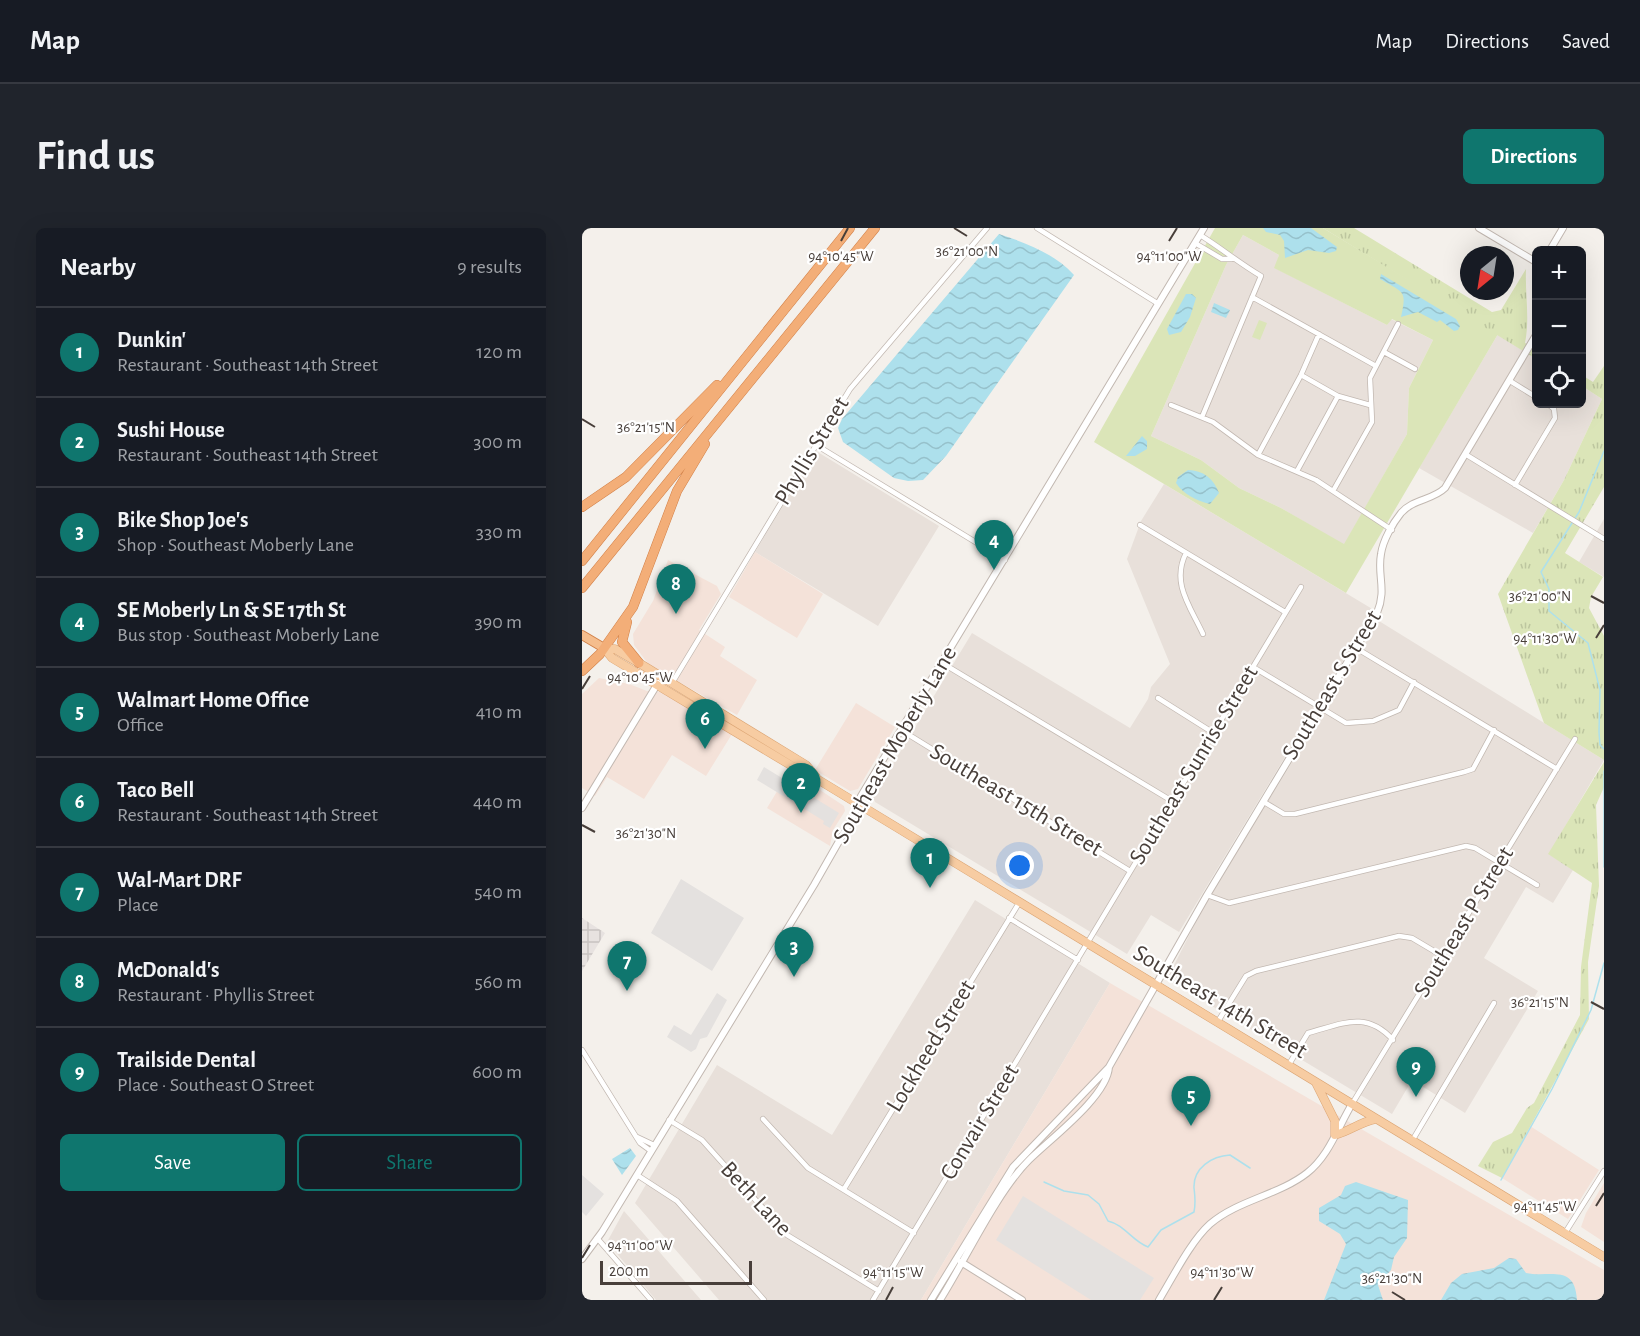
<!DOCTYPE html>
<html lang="en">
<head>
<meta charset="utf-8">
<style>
  body { margin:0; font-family:"Alegreya Sans",sans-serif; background:#20242c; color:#f1f3f6 }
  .controls { position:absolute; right:18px; top:18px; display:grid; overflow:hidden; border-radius:9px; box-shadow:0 6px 24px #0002 }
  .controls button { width:54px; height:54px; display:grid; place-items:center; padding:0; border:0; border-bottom:2px solid #363941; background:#171b24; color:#f1f3f6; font:30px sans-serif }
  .compass { position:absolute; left:878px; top:18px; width:54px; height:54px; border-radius:50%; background:#171b24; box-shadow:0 6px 24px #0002; rotate:210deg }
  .scale { position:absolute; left:18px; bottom:15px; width:152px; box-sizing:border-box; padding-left:6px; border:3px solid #483f3a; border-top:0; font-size:16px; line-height:21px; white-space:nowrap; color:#483f3a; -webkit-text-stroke:4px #fff; paint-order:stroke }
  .you { position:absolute; left:438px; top:638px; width:21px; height:21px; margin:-15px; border:4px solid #fff; border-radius:50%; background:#1a73e8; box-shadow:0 0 0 9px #1a73e833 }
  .badge { display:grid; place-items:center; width:39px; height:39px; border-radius:50%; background:#0f766e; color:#fff; font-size:20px; font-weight:700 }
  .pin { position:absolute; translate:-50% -50px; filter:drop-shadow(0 2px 3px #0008) }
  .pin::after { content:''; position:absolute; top:32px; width:21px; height:18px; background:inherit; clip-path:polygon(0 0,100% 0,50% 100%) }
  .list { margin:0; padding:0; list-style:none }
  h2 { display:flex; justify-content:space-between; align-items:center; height:78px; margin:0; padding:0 24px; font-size:26px }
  h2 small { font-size:20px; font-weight:400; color:#9ea1a6 }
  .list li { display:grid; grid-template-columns:39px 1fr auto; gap:18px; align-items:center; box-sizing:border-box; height:90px; padding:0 24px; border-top:2px solid #363941 }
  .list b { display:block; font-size:22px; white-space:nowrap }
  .list p { margin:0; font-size:20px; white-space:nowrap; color:#9ea1a6 }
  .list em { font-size:20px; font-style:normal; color:#9ea1a6 }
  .actions { display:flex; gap:12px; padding:18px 24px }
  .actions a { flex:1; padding:14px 0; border:2px solid #0f766e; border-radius:9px; text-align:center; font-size:21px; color:#0f766e }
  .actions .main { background:#0f766e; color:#fff }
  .icon { flex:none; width:33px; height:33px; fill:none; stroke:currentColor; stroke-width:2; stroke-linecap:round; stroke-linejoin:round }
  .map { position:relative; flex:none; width:1022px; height:1072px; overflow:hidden; border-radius:9px }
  header { display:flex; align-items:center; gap:36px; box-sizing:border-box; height:84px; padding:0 30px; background:#171b24; border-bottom:2px solid #363941 }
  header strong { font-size:28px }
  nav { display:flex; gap:33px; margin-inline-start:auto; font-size:21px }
  .intro { display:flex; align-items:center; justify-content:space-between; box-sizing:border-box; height:144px; padding:0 36px }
  h1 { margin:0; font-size:42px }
  .button { padding:15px 27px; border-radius:9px; background:#0f766e; color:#fff; font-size:21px; font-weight:700 }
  main { display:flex; gap:36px; padding:0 36px }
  aside { flex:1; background:#171b24; border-radius:9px; box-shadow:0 6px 24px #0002 }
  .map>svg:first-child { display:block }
  .residential { fill:#e8e0da }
  .commercial { fill:#f4e2d9 }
  .industrial { fill:url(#industrial-grid) }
  .green { fill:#dbe5b8; fill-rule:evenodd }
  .park { fill:url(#park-tufts) }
  .parking { fill:#e4e1df }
  .water { fill:url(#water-waves) }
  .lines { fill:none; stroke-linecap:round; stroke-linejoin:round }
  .stream { stroke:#ade0ec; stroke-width:1.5 }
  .minor-casing { stroke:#c2b8b1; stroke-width:6 }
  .tertiary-casing { stroke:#c2b8b1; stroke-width:8 }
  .primary-casing { stroke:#dba473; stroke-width:9 }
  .trunk-casing { stroke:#d28048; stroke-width:10 }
  .motorway-casing { stroke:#d28048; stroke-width:10 }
  .minor { stroke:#fff; stroke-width:4.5 }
  .tertiary { stroke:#fff; stroke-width:6 }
  .primary { stroke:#f7cca2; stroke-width:8 }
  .trunk { stroke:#f5bd8d; stroke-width:8 }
  .motorway { stroke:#f3ae78; stroke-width:9 }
  .ticks { fill:none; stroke:#483f3a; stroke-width:2 }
  .labels { text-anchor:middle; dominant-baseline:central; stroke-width:4.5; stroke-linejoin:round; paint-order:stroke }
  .street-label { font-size:24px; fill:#483f3a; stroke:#fff }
  .ticks-label { font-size:15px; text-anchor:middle; fill:#483f3a; stroke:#fff; stroke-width:4.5; stroke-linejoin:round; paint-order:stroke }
</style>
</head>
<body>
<header>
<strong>Map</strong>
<nav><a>Map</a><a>Directions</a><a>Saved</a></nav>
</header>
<div class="intro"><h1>Find us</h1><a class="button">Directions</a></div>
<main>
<aside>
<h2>Nearby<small>9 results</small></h2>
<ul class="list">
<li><span class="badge">1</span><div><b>Dunkin'</b><p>Restaurant · Southeast 14th Street</p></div><em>120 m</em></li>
<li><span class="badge">2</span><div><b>Sushi House</b><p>Restaurant · Southeast 14th Street</p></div><em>300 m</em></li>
<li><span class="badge">3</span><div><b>Bike Shop Joe's</b><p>Shop · Southeast Moberly Lane</p></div><em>330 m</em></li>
<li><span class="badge">4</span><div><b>SE Moberly Ln &amp; SE 17th St</b><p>Bus stop · Southeast Moberly Lane</p></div><em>390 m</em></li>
<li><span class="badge">5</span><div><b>Walmart Home Office</b><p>Office</p></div><em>410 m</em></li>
<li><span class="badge">6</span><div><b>Taco Bell</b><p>Restaurant · Southeast 14th Street</p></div><em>440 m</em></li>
<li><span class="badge">7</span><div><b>Wal-Mart DRF</b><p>Place</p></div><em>540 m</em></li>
<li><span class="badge">8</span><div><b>McDonald's</b><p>Restaurant · Phyllis Street</p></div><em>560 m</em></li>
<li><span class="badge">9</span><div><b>Trailside Dental</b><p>Place · Southeast O Street</p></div><em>600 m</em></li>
</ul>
<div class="actions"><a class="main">Save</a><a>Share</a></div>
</aside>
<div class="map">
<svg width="1022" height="1072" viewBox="0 0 1022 1072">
  <defs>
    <pattern id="industrial-grid" width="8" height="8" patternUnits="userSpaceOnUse" patternTransform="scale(1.5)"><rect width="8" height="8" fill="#e7e2e0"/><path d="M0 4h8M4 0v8" fill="none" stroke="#c8c3c1"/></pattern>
    <pattern id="park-tufts" width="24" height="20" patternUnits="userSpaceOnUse" patternTransform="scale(1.5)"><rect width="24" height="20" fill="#dbe5b8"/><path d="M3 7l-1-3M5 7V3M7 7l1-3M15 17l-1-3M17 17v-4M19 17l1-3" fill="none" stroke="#bdc69f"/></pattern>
    <pattern id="water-waves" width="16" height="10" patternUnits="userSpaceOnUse" patternTransform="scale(1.5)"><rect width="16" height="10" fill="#ade0ec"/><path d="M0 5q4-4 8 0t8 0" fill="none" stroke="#96c1cb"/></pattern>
  </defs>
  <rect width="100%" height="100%" fill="#f4f0eb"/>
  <path class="residential" d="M661 7 697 27 693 40 805 97 809 91 851 112 827 160 825 206 762 317 699 280 657 260 619 232 569 208 644 37Z
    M916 106 954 131V176H999L1000 158 1020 171 982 252 951 305 837 240Z
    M234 223 357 298 296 398 173 324Z
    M582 256 792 382 597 704 569 687 545 726 293 574 291 569 390 405 548 500 566 471 569 459 588 436 545 331 559 293Z
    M1022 291V349L997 334Z
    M797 393 1022 532 967 626 991 642 971 675 944 659 902 730 956 763 883 885 830 852 810 886 585 751 624 674Z
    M393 672 528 755 339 1072H137L53 975 135 837 250 907Z
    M42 983 119 1072H74L25 1014Z"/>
  <path class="commercial" d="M173 324 241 366 215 410 147 369Z
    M86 332 135 358 139 366 117 402 143 419 138 428 175 452 155 487 67 437 52 417 51 406 71 373Z
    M17 450 47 456 65 463 82 464 150 506 124 548 90 527 62 571 25 549 13 568 0 560V466Z
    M274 475 313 499 276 561 268 563 233 542Z
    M208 542 262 578 263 583 251 602 248 618 185 580Z
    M528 755 1022 1042V1072H339Z
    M948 898 1017 942 986 991 920 950Z
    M1022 955V1014L999 999 1004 985Z"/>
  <path class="industrial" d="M0 690 23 705 0 743Z"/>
  <path class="green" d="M633 0H741L916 106 764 365 512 214ZM661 7 697 27 692 40 805 97 810 91 851 112 827 160 825 206 762 316 699 280 657 260 619 232 569 208 644 37Z
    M677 92 685 95 678 112 670 109Z"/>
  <path class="park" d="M741 0H772L910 84 919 82 944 41C943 66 948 91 943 115L954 119V131Z
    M1022 138V259L983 325 1021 349 1009 369 1007 380 1022 408V532L962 495 916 366 982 252 1020 171 1000 158V147L1011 154Z
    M1022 534V559L1014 577 1017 658 1006 734 1007 791 920 950 896 938 911 914 930 905 945 880 952 875 998 787 999 739 1010 655 966 626Z"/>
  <path class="parking" d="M182 539 257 585 248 600 241 596 242 593 175 552Z
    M99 651 162 690 130 743 69 705Z
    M135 765 145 772 125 809 118 811 114 821 109 824 85 809 92 797 109 807Z
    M0 947 22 966 4 988 0 984Z
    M441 968 572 1050 558 1072H509L414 1012Z"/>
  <path class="water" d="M681 0H729L755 19 754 23 747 25 726 22 703 30 702 13 698 7 684 4Z
    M417 6C444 15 472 25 492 47L364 228 341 252 326 253 312 250 261 214 256 200 260 191Z
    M799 46 874 91 878 98 876 102 872 103 858 92 855 94 836 84 819 89C825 62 822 65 798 51Z
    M604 66H610L614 70 608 89 599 104 587 107 585 101Z
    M632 75 648 82 644 90 629 84Z
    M560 208 565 213V221L553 228H544Z
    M606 242C621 242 632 251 637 265L628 276C615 273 601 266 594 255L596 249Z
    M48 920 54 928 40 947 30 931Z
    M774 954 826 972 825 1010 812 1029 809 1042 796 1057 801 1072H742L764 1016 758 1006 737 993V980L759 967 763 958Z
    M927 1030 934 1031 944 1045C967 1050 993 1035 995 1072H859L869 1055 880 1046 912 1040Z"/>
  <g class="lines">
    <path class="stream" d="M1022 223 997 284 959 344 967 361V383L1006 415 1018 462 1017 504 1018 517 1022 521
      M1022 543V639
      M919 952 970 861 1009 782 1022 735
      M462 954 482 963 506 967 517 976 526 993C543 997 550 1013 566 1019L579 1002 612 984C614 974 613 969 612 960 611 940 630 928 648 927L668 940"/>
    <g class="minor-casing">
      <path id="minor" d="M455 0 575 75
        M618 7C639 20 657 35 679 48L620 189
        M613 15 640 31H650
        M670 69 794 138
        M802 124 833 141
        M719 147 756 168 788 177
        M928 153 954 169
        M589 177 631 194 676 227 734 252 810 302
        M234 217 423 332
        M883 226 1022 311
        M676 227 719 147 737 106
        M715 243 756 168
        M933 257 973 190 972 181 966 176
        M751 263 790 194 788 150 816 96
        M558 297 703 384
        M604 325C589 355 608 378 621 406
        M774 420 975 541
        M360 435 590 573
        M671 439 764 495 791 493 817 482 832 454
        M90 455 268 161 405 0
        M576 470 630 504
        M319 502 548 643
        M682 574 702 586H713L882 544 891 541 912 502
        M625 667 647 675 884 618 893 620 955 657
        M427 690 496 732
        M635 795 664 748 674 743 817 708 830 710 862 729
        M0 822 58 915 69 923
        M706 838 726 805C760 796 784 782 811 812
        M770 876 993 511
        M181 891 226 940 332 1005
        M87 892 120 912 205 1007 297 1063
        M55 909 72 917
        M830 913 912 775
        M55 947 95 973 182 1072
        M262 961 437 675
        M983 1005 1022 943
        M15 1010 69 1072
        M291 1072 719 359"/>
    </g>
    <g class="tertiary-casing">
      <path id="tertiary" d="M897 0 954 34
        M968 22 981 0
        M954 55V74
        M0 580 76 455
        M0 1031 20 1004 232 657 272 587 279 568 622 0
        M379 1034 440 1072
        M349 1072 431 939 527 839
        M358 1072C384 1031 414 965 447 932 468 911 525 869 527 839L625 667 795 385C805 361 795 348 799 326 801 312 811 295 819 285 831 271 851 272 863 260L954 107
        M577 1072C591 1049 609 1013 628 996 656 972 697 967 725 945 747 928 756 899 770 876"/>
    </g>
    <g class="primary-casing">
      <path id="primary" d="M22 420 30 430 225 547 235 551 1022 1029
        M22 420 33 421 57 435 224 537 234 549
        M734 855 753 893V907C768 903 778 894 794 891"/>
    </g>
    <g class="trunk-casing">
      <path id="trunk" d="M0 407 22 420"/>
    </g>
    <g class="motorway-casing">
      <path id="motorway" d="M0 279 44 249 135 157
        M0 333 268 0
        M0 360 293 0
        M45 394 40 414 57 435
        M0 443 18 426 51 379 95 263 123 216"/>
    </g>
    <use href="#minor" class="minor"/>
    <use href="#tertiary" class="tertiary"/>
    <use href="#primary" class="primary"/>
    <use href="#trunk" class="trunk"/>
    <use href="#motorway" class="motorway"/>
  </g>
  <path class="ticks" d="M372 0 385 8M259 13 266 0M587 13 595 0M0 191 13 199M1009 368 1022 375M1014 410 1022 397M0 461 8 448M0 597 13 604M1009 774 1022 781M1014 978 1022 965M0 1030 8 1017M810 1064 823 1072M304 1072 311 1059M632 1072 640 1059"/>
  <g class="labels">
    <g class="street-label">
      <text transform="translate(230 223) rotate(-59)">Phyllis Street</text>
      <text transform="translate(750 457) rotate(-59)">Southeast S Street</text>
      <text transform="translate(313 517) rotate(-60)">Southeast Moberly Lane</text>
      <text transform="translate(612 537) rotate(-59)">Southeast Sunrise Street</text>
      <text transform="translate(434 572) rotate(31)">Southeast 15th Street</text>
      <text transform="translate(882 694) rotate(-59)">Southeast P Street</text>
      <text transform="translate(638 774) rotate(31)">Southeast 14th Street</text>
      <text transform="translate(349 818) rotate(-59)">Lockheed Street</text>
      <text transform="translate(398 894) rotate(-59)">Convair Street</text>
      <text transform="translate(174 971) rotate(47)">Beth Lane</text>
    </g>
  </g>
  <g class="ticks-label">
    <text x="385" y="28">36°21'00"N</text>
    <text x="259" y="33">94°10'45"W</text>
    <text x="587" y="33">94°11'00"W</text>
    <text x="64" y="204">36°21'15"N</text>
    <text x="958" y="373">36°21'00"N</text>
    <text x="963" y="415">94°11'30"W</text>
    <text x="58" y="454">94°10'45"W</text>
    <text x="64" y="610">36°21'30"N</text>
    <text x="958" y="779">36°21'15"N</text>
    <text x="963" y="983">94°11'45"W</text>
    <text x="58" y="1022">94°11'00"W</text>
    <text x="311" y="1049">94°11'15"W</text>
    <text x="640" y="1049">94°11'30"W</text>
    <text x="810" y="1055">36°21'30"N</text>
  </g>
</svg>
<div class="controls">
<button>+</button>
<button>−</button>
<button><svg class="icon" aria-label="locate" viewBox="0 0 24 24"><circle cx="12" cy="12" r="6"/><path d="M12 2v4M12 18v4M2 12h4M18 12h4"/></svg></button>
</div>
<svg class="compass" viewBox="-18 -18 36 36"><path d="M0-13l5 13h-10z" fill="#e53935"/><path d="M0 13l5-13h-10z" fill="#9ea1a6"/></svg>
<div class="scale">200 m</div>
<div class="you"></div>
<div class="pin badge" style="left:348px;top:660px">1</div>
<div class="pin badge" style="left:219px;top:585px">2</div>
<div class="pin badge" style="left:212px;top:749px">3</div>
<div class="pin badge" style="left:412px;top:342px">4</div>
<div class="pin badge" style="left:609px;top:898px">5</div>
<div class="pin badge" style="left:123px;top:521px">6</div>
<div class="pin badge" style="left:45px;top:763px">7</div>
<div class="pin badge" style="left:94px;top:386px">8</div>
<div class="pin badge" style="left:834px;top:869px">9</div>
</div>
</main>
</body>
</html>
